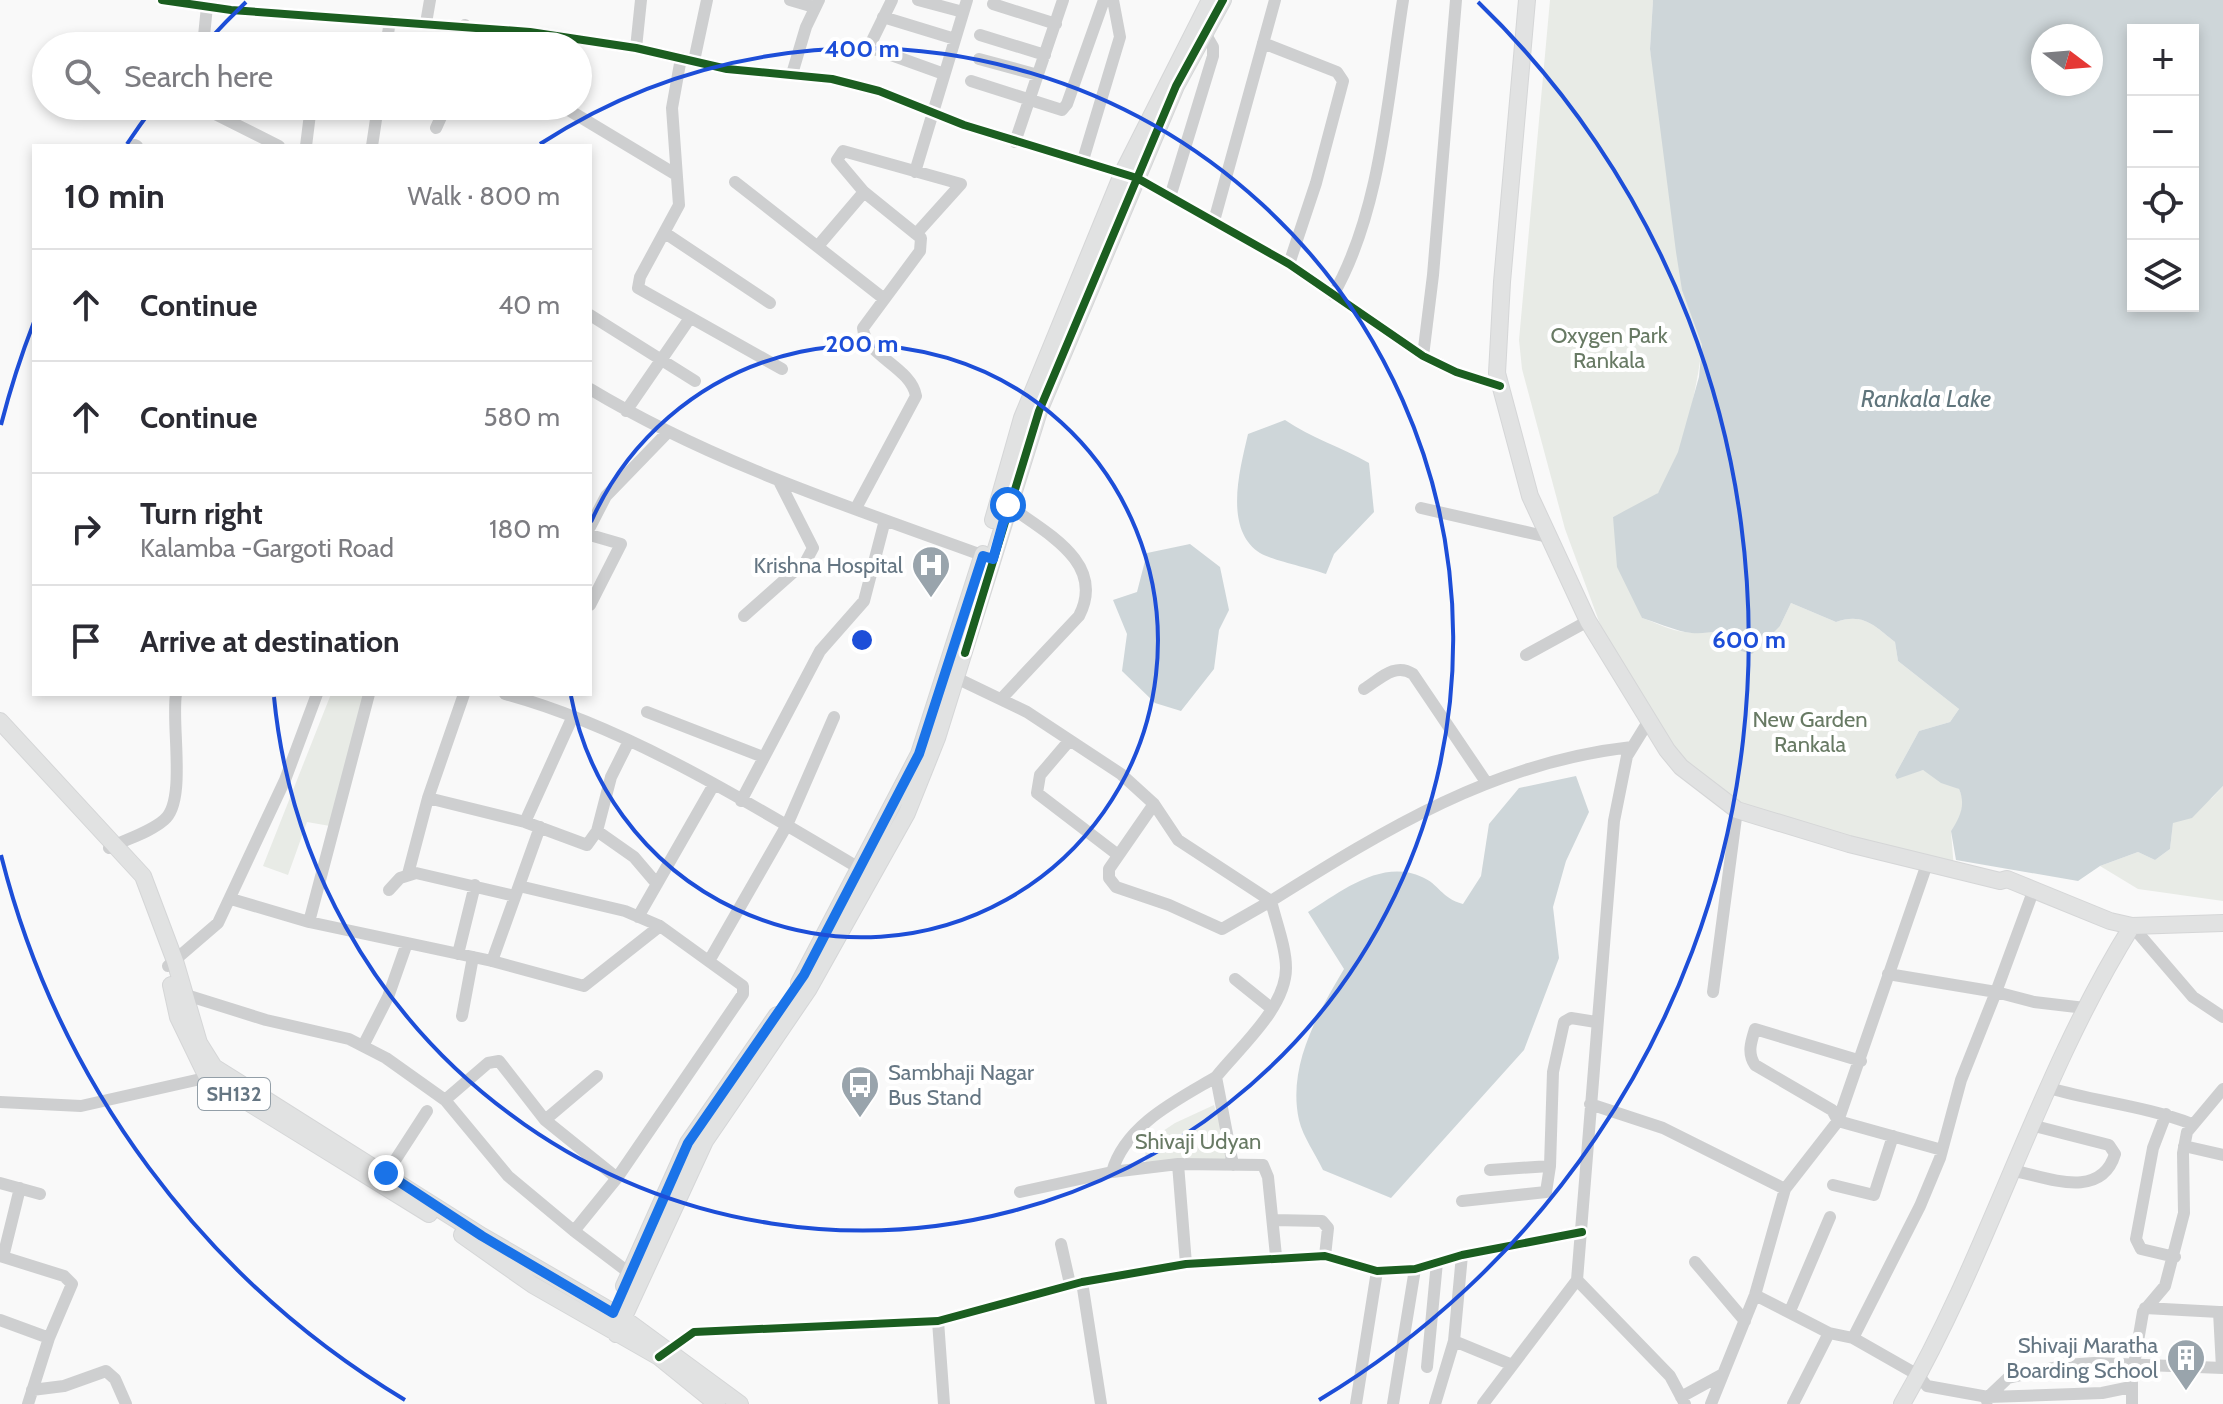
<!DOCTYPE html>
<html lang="en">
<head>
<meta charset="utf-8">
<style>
  body { margin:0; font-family:Cabin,sans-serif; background:#f7f7f7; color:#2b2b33 }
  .controls { position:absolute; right:24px; top:24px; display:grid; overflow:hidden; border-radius:0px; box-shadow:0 4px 12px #0003 }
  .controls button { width:72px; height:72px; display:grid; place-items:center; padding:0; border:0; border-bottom:2px solid #e1e1e2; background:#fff; color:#2b2b33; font:40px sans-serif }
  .compass { position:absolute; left:2031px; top:24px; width:72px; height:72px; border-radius:50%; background:#fff; box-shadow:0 4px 12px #0003; rotate:106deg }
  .stop { position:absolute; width:24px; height:24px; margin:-18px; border:6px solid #1a73e8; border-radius:50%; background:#fff }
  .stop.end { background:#1a73e8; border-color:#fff; box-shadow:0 2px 8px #0008 }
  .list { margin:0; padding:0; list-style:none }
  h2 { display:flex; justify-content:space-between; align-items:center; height:104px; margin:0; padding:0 32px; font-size:34px }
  h2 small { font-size:26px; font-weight:400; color:#7c7c81 }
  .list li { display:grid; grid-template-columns:52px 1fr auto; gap:24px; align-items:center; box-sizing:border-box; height:112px; padding:0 32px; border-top:2px solid #e1e1e2 }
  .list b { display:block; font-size:30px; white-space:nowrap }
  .list p { margin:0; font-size:26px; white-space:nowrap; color:#7c7c81 }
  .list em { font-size:26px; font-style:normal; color:#7c7c81 }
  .icon { flex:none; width:44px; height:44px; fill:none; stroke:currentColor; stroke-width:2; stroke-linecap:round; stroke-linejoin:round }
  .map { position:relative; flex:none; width:2223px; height:1404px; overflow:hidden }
  .search { position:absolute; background:#fff; box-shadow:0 4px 12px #0003; left:32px; top:32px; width:560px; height:88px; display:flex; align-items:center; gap:20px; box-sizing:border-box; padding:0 28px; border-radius:44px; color:#7c7c81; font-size:30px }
  .panel { position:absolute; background:#fff; box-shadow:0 4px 12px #0003; left:32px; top:144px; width:560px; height:552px; border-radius:0px }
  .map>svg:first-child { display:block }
  .green { fill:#e8ebe6 }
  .water { fill:#ced6d9; fill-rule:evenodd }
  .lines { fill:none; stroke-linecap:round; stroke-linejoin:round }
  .major-casing { stroke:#d5d6d7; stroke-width:18 }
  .minor { stroke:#cecfd0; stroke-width:12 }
  .major { stroke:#e1e2e2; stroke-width:16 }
  .cycleway-casing { stroke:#fff; stroke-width:13 }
  .cycleway { stroke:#1b5e20; stroke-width:8 }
  .route { stroke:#1a73e8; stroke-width:10 }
  .ring { fill:none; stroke:#1d4ed8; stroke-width:4 }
  .labels { text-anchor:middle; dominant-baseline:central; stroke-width:8; stroke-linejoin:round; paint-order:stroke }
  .shield { fill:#fff; stroke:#939fa8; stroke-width:2 }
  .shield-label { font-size:20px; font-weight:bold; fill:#657683 }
  .park-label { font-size:22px; fill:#687a64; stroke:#fff }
  .poi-label { font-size:22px; fill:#657683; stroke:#fff; text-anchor:end }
  .water-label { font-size:24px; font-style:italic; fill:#60757c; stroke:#fff }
  .centre { fill:#1d4ed8; stroke:#fff; stroke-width:4 }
  .ring-label { font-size:24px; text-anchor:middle; font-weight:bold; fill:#1d4ed8; stroke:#fff; stroke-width:8; stroke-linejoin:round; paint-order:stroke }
</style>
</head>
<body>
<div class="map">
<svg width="2223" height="1404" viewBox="0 0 2223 1404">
  <rect width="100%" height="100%" fill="#f9f9f9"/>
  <path class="green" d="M1550 0H1653L1650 49 1702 345C1699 378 1681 472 1657 494 1646 504 1626 510 1613 517L1642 618C1655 622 1671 631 1685 632 1715 636 1719 621 1741 651L1780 626 1791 603 1836 622C1863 612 1875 626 1895 642L1898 661 1959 709 1950 722 1919 731 1895 775 1923 770 1959 789 1963 799 1961 816 1951 831 1954 870 1737 810 1681 767 1600 624 1565 529 1522 369 1519 340Z
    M331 694H366L330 826 307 822 288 875 263 866Z
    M2223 786V901L2138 889 2100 866 2138 852 2155 860 2170 849 2173 822 2212 798Z
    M1214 1105 1233 1165 1146 1168 1145 1143 1175 1123Z"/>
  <path class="water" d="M1653 0H2223V786L2192 818 2173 823 2170 849 2155 860 2138 852 2100 866 2078 881 1956 860 1951 831C1960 817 1966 805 1959 789L1941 783 1923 770 1897 779 1895 775 1919 731 1950 722 1959 709 1898 661 1895 642C1875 626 1863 612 1836 622L1791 603 1780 626 1752 654 1741 651C1719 619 1715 638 1685 632 1671 629 1656 622 1642 618L1617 567 1613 517 1658 493 1678 452 1699 377 1702 345 1682 290 1676 252 1650 49ZM2133 30H2193V306H2133ZM2091 36V84H2043V36Z
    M1285 420C1311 438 1341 447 1369 463L1374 512 1334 554 1326 574C1310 568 1271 560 1260 553 1223 529 1240 469 1248 434Z
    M1190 544 1220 567 1229 610 1219 630 1214 669 1181 711 1155 703 1122 671 1127 634 1113 600 1137 592 1147 553Z
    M1576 776 1589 812 1566 861 1553 907 1559 958 1524 1050 1391 1198 1323 1170C1316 1155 1303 1137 1299 1120 1287 1066 1318 1013 1344 969L1308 912C1340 892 1382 858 1422 877 1439 884 1441 898 1463 904L1481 876 1489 824 1519 788Z"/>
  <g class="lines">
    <g class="major-casing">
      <path id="major" d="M1527 0 1502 282 1497 373 1530 496 1588 621 1667 750 1681 767 1737 810 1849 844 2000 881 2007 879 2110 921 2132 926 2223 923
        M993 520 1022 418 1123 172 1210 0
        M0 721 143 876 175 961 199 1043 214 1067 482 1236 623 1318 740 1404
        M799 983 919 754 983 554
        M171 985 178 1017 207 1077 429 1214
        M462 1235 533 1285 659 1357 717 1404
        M624 1286 688 1143 777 1015
        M616 1334 705 1141 808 990 907 813 937 738 1039 411 1176 86 1223 0
        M1902 1404C1991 1250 2038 1076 2132 926"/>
    </g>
    <path class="minor" d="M162 0 231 10 530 32 636 48 727 69 832 79 879 91 964 125 1137 178 1289 264 1423 356 1456 372 1500 386
      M790 0 814 7
      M892 0 869 47 944 74
      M918 0 963 12
      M993 4 1056 24
      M883 17 955 39
      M426 23 430 0
      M980 35 1045 55
      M1263 43 1337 72 1343 81 1316 183 1289 264
      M203 46 207 6
      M386 46 390 21
      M463 46 465 25
      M636 48 641 0
      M681 58 672 108 679 205 640 277 638 288 782 369
      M979 59 1038 75
      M694 61 707 0
      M792 74 806 27 819 0
      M971 81 1062 110 1067 104 1104 0
      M199 106 279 146
      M562 106 675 174
      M436 128 446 106
      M1015 142 1063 0
      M135 145 137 146
      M306 146 311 106
      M372 146 378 106
      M843 151 961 184 916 234 864 192 837 160Z
      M1083 160 1120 37 1113 0
      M915 172 967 0
      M735 182 883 298
      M1170 197 1213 56V47L1205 33
      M1214 221 1275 0
      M665 233 770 303
      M818 246 864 192
      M1333 295C1381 212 1388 94 1403 0
      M590 315 695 381
      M1423 356 1433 275 1456 0
      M590 389C715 464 853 508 990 558
      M626 411 690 318
      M856 508 916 396C911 367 865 356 863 328L920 251 921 238 916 234
      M1421 508 1548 537
      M590 527 606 496 667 433
      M590 535 621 544 590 605
      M744 616 806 561 813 548 780 483
      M1526 655 1588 621
      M948 674 1027 712 1121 774 1154 804 1178 840 1271 901 1222 929 1169 905 1116 887 1109 878V869L1154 804
      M1364 689C1380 679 1395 662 1413 674L1486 782
      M505 694C628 727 754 806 864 871
      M1002 698 1079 616C1107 562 1044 532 1008 505
      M647 712 763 757
      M1069 741 1040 775 1037 793 1118 855
      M428 798 464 694
      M741 801 820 651 864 601 885 520
      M525 822 573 716
      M597 831 634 857 657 884
      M109 848C126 839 149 833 164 820 187 802 171 724 176 694
      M408 874 428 798 525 822 587 845 597 831 611 777 629 741
      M519 886 625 911 660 926
      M389 890 400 878 416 873 515 896
      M231 899 309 922 492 961 584 986 660 926 743 986V994L617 1178 574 1231 636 1278
      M638 917 713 786
      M309 922 369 694
      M2132 926 2193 997 2223 1017
      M458 954 475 885
      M492 961 540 827
      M709 961 787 825 834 717
      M168 966 218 923 285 780 317 694
      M1888 974 1996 992 2034 889
      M1235 979 1271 1008
      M1713 992 1737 810
      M183 994 266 1020 349 1039 386 1058 445 1100 508 1176 574 1231
      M462 1016 473 957
      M363 1046 388 997 407 943
      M1861 1061 1755 1029C1751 1042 1747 1053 1755 1065L1832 1110 1838 1121 1942 1150
      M1216 1077C1239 1048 1286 1008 1286 968 1286 947 1276 922 1271 901 1386 829 1494 762 1632 747
      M2049 1088C2097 1102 2145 1106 2192 1124
      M445 1100 488 1063 499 1061 545 1120 617 1178
      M0 1102 81 1106 214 1076
      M1590 1104 1663 1128 1785 1189
      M2166 1114 2153 1148 2136 1239 2141 1249 2175 1257
      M545 1120 597 1076
      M2184 1146 2223 1155
      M1178 1164 1186 1264
      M1490 1170 1550 1166 1553 1072 1564 1022 1571 1018 1596 1022
      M2015 1171C2049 1178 2101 1200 2115 1154L2109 1145 2031 1125
      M1112 1172C1125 1125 1177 1100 1216 1077L1233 1165
      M381 1182 427 1111
      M0 1183 40 1194
      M1833 1185 1874 1195 1893 1136
      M1020 1192 1112 1172 1178 1164 1263 1165 1268 1177 1276 1256
      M1462 1201 1546 1192 1550 1166
      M1273 1220 1322 1221 1328 1228 1325 1256
      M1061 1244 1070 1284
      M1462 1255 1454 1341 1510 1364
      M0 1256 64 1276 72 1284 49 1338 28 1404
      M3 1257 20 1188
      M1695 1262 1745 1321
      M1577 1280 1670 1376 1685 1404
      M1082 1282 1101 1404
      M1755 1295 1829 1333 1853 1338 1918 1375 1927 1386 1988 1397 2008 1378 2066 1365 2094 1363 2223 1368
      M2145 1308 2219 1312
      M1790 1311 1830 1217
      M0 1320 49 1338
      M938 1321 944 1404
      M1853 1338 1920 1206 1940 1158 1961 1080 1996 992 2034 1002 2085 1008
      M663 1354 694 1332 938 1321 1082 1282 1186 1264 1325 1256 1377 1271 1415 1269 1462 1255 1582 1232
      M1427 1367 1437 1262
      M2222 1368 2219 1312H2223
      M32 1390 64 1386 106 1371 115 1379 126 1404
      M1681 1397 1723 1374
      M1987 1401 1988 1397 2102 1393 2131 1387
      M1356 1404 1377 1271
      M1393 1404 1415 1269
      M1435 1404 1454 1341
      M1483 1404 1577 1280 1614 821 1627 756 1648 722
      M1711 1404 1755 1295 1785 1189 1838 1121 1927 864
      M1793 1404 1829 1333
      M2132 1404V1376L2143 1312 2165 1286 2184 1213 2183 1153 2187 1132 2223 1089"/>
    <use href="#major" class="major"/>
    <g class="cycleway-casing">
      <path id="cycleway" d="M162 0 231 10 530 32 636 48 727 69 832 79 879 91 964 125 1137 178 1289 264 1423 356 1456 372 1500 386
        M965 653 1039 411 1176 86 1223 0
        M659 1357 694 1332 938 1321 1082 1282 1186 1264 1325 1256 1377 1271 1415 1269 1462 1255 1582 1232"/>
    </g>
    <use href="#cycleway" class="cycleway"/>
  </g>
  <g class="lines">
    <path class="route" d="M386 1173 482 1236 613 1313 688 1143 804 975 919 754 983 556 993 559 1008 505"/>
  </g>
  <g class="ring">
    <path d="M591 522A296 296 0 1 1 571 696"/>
    <path d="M540 144A591 591 0 1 1 274 697"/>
    <path d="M405 1400A887 887 0 0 1 1 855M1 425A887 887 0 0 1 34 322M127 144A887 887 0 0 1 154 106M208 41A887 887 0 0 1 246 2M1478 2A887 887 0 0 1 1319 1400"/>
  </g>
  <defs>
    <g id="hospital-pin" transform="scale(2)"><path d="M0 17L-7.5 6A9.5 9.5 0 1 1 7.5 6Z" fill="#99a4ac" stroke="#fff"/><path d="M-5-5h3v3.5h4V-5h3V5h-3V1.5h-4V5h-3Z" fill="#fff"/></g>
    <g id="bus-pin" transform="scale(2)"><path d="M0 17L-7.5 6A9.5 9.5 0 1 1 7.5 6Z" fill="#99a4ac" stroke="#fff"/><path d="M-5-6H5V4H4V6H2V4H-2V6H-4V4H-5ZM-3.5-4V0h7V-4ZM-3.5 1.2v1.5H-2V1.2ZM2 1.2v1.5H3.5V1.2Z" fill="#fff"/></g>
    <g id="building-pin" transform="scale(2)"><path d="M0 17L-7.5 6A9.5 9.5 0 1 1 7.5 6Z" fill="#99a4ac" stroke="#fff"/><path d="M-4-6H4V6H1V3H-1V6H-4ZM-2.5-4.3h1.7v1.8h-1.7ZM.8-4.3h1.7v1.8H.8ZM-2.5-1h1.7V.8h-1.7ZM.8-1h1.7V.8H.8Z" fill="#fff"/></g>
  </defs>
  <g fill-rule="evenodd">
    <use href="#hospital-pin" x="931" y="565"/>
    <use href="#bus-pin" x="860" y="1085"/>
    <use href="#building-pin" x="2186" y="1358"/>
  </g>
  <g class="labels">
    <rect class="shield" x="198" y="1078" width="72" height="32" rx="6"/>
    <g class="shield-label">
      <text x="234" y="1094">SH132</text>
    </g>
    <g class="park-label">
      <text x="1609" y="335">Oxygen Park<tspan x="1609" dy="25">Rankala</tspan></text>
      <text x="1810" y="719">New Garden<tspan x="1810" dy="25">Rankala</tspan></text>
      <text x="1198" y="1141">Shivaji Udyan</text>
    </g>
    <g class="poi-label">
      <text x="903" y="565">Krishna Hospital</text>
      <text x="888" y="1072" text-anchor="start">Sambhaji Nagar<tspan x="888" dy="25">Bus Stand</tspan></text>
      <text x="2158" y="1345">Shivaji Maratha<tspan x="2158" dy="25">Boarding School</tspan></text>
    </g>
    <g class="water-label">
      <text x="1926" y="398">Rankala Lake</text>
    </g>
  </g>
  <circle cx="862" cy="640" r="12" class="centre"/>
  <g class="ring-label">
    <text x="862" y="57">400 m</text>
    <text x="862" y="352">200 m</text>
    <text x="1749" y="648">600 m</text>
  </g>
</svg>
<div class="controls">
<button>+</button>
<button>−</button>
<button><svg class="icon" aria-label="locate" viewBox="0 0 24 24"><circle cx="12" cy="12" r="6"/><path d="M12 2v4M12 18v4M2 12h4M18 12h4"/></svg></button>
<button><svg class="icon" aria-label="layers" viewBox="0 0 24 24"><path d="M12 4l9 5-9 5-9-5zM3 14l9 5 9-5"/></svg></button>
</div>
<svg class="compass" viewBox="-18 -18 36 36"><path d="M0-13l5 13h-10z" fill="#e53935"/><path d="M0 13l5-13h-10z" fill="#7c7c81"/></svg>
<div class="stop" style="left:1008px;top:505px"></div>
<div class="stop end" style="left:386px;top:1173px"></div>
<div class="search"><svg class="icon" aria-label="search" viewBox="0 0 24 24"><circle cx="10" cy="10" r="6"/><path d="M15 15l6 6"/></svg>Search here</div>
<section class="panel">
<h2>10 min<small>Walk · 800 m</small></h2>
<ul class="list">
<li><svg class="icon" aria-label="ahead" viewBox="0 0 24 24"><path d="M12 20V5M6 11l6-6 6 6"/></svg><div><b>Continue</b></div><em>40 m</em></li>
<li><svg class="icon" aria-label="ahead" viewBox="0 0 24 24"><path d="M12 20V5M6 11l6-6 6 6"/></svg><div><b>Continue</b></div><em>580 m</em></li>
<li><svg class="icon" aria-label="right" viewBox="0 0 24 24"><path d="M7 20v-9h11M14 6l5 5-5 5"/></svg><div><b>Turn right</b><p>Kalamba -Gargoti Road</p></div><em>180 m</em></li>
<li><svg class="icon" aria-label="arrive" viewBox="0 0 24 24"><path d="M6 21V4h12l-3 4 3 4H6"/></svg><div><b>Arrive at destination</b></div></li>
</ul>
</section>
</div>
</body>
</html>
